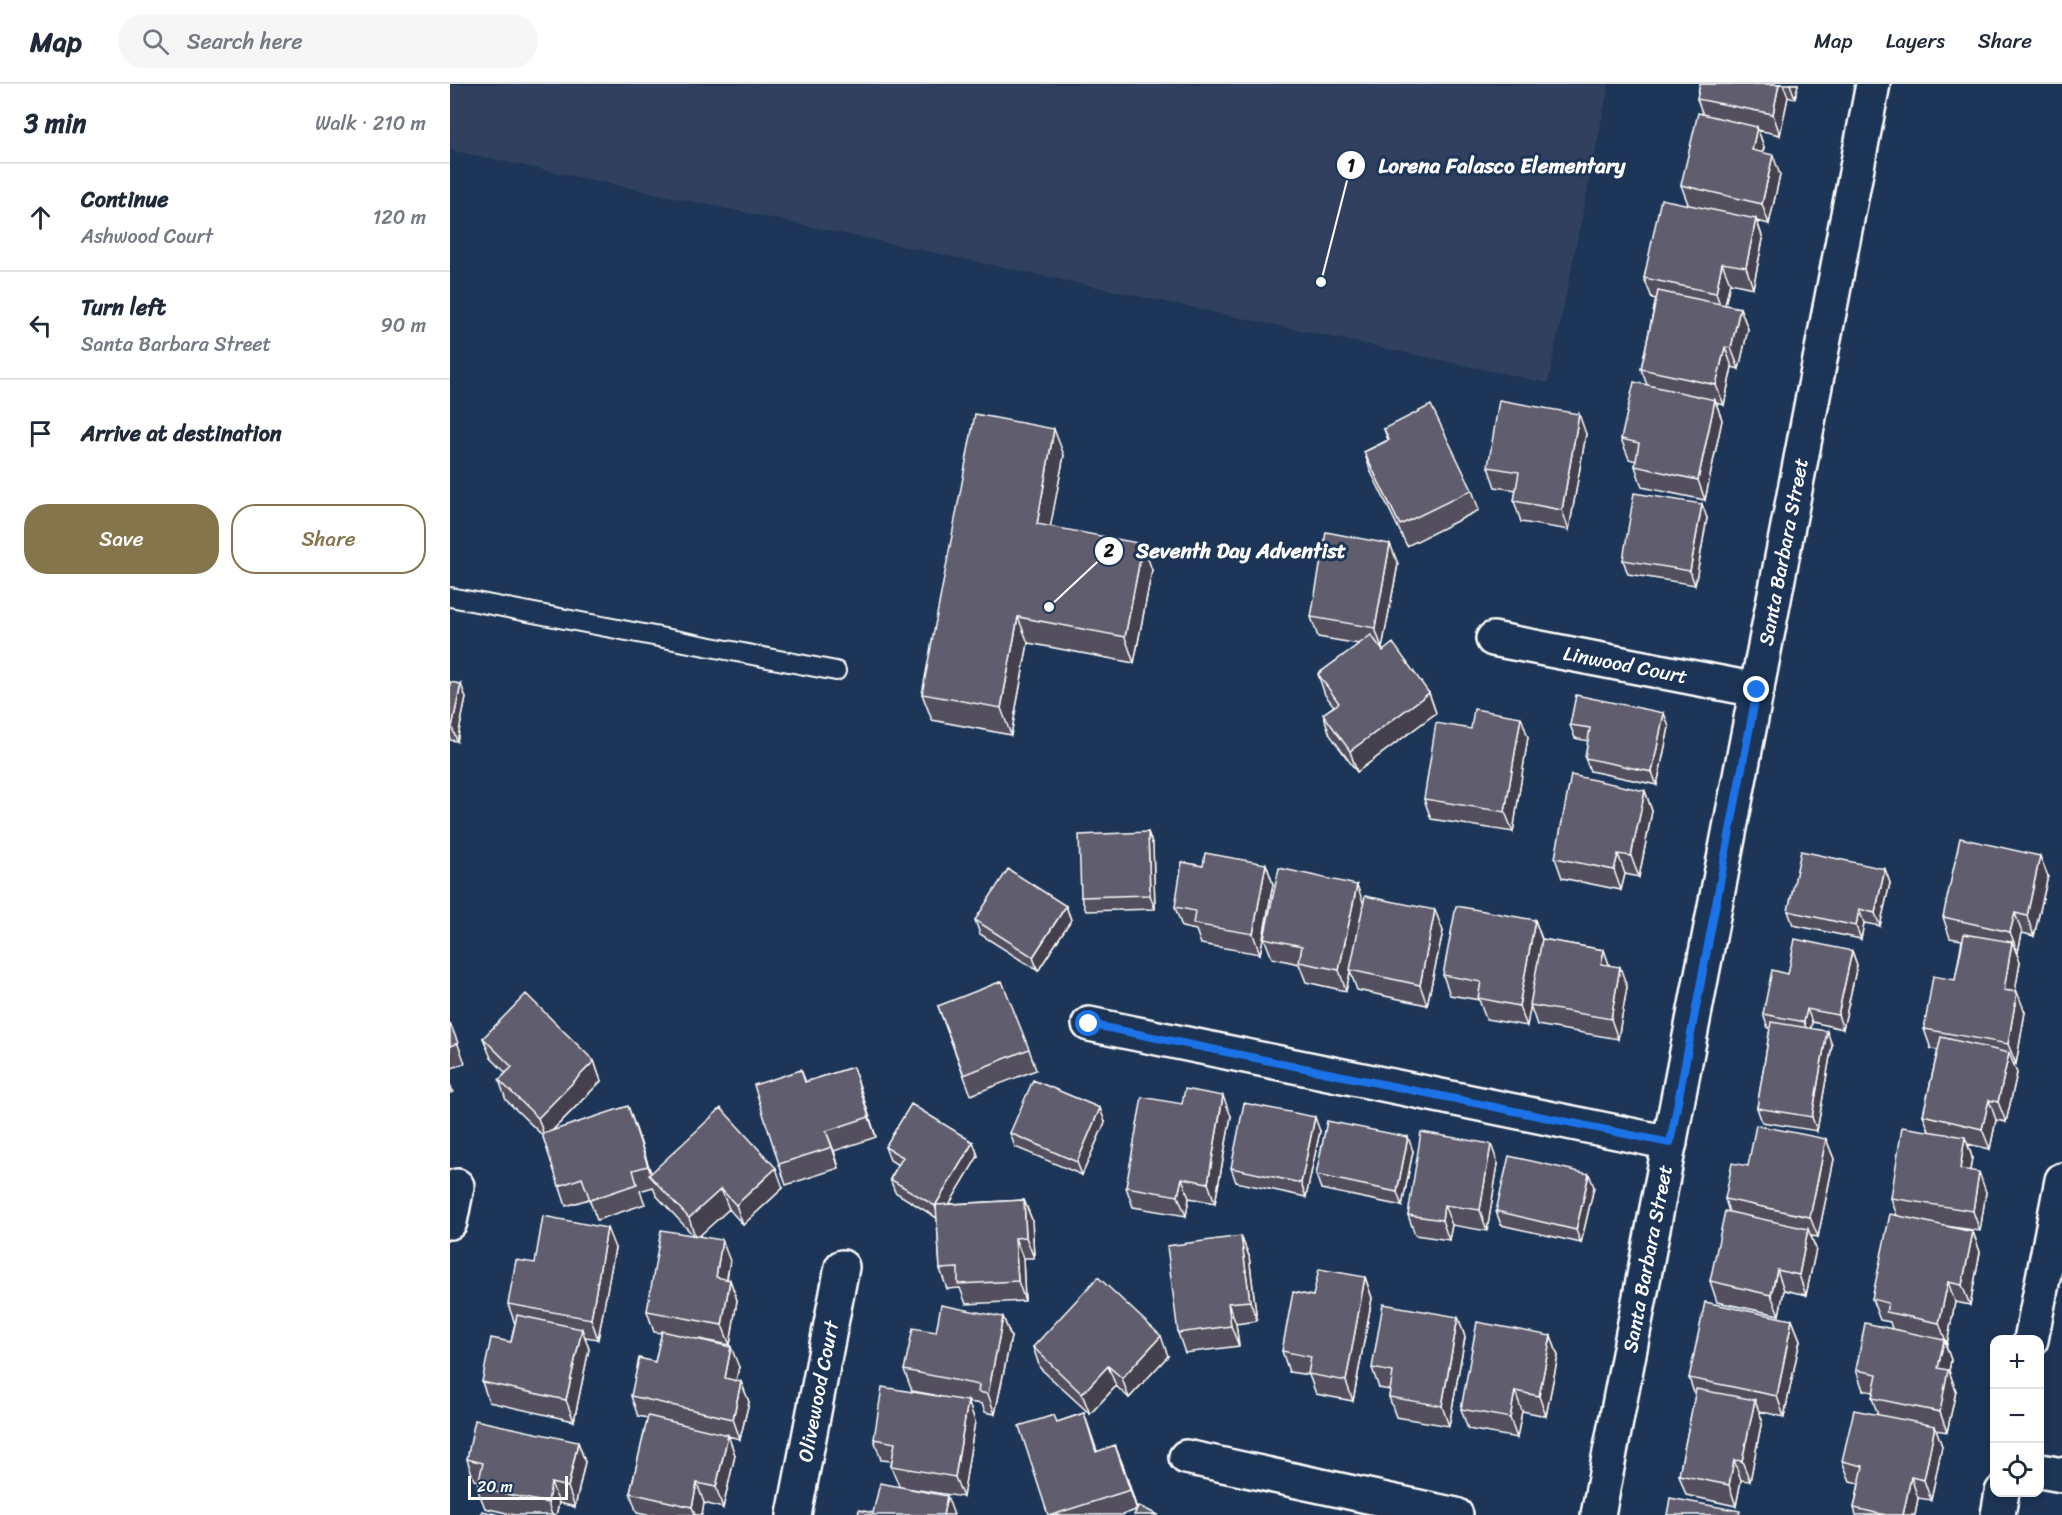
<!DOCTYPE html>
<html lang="en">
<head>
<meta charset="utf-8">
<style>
  body { margin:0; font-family:Sriracha,sans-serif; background:#f6f6f7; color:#1f2937 }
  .controls { position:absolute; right:18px; bottom:18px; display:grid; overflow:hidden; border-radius:12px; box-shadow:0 3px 9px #0003 }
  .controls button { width:54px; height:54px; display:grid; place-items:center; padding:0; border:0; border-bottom:2px solid #e0e1e3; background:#fff; color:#1f2937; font:30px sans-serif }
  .scale { position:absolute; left:18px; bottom:15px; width:100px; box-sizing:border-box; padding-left:6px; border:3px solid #fff; border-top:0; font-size:16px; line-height:21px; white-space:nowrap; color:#fff; -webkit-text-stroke:4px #1d3557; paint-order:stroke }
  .stop { position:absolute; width:18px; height:18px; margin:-14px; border:4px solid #1a73e8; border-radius:50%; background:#fff }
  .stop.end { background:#1a73e8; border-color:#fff; box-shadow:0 2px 6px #0008 }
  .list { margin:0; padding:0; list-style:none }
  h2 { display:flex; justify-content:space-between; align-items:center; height:78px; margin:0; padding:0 24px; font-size:26px }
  h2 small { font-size:20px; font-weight:400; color:#747a83 }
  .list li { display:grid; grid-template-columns:39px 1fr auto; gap:18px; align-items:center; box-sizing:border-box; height:108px; padding:0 24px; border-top:2px solid #e0e1e3 }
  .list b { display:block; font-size:22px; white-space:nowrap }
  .list p { margin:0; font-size:20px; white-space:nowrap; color:#747a83 }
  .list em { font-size:20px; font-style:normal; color:#747a83 }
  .actions { display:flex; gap:12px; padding:18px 24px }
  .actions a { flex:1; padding:14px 0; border:2px solid #84754c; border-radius:24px; text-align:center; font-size:21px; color:#84754c }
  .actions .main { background:#84754c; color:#fff }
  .icon { flex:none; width:33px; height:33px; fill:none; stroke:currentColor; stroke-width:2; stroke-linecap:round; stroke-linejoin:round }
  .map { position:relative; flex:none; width:1612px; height:1431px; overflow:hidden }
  header { display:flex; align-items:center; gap:36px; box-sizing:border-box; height:84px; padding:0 30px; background:#fff; border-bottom:2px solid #e0e1e3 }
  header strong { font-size:28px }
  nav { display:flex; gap:33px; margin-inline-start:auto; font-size:21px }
  .search { width:420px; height:54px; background:#f6f6f7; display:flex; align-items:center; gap:15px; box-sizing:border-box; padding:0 21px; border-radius:33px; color:#747a83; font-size:22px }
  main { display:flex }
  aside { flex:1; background:#fff }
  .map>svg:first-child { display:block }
  .built { fill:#31415e }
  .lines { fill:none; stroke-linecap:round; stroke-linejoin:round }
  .service-casing { stroke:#fff; stroke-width:22 }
  .minor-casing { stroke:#fff; stroke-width:38 }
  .service { stroke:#1d3557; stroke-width:18 }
  .minor { stroke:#1d3557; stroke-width:33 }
  .wall { fill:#53505f; stroke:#fff; stroke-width:1.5 }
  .shaded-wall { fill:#44414d; stroke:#fff; stroke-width:1.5 }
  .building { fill:#615d6e; stroke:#fff; stroke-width:1.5 }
  .route { stroke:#1a73e8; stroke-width:8 }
  .labels { text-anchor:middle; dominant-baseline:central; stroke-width:6; stroke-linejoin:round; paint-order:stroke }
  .street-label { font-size:20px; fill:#fff; stroke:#1d3557 }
  .leader { fill:none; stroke:#fff; stroke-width:2 }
  .callout-dot { fill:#fff; stroke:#1d3557; stroke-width:2 }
  .mark-label { font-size:18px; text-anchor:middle; font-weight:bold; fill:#111 }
  .callout-label { font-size:21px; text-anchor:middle; font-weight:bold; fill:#fff; stroke:#1d3557; stroke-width:6; stroke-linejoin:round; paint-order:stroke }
</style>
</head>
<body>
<header>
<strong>Map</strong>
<div class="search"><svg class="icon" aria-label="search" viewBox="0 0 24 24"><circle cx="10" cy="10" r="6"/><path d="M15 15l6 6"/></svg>Search here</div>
<nav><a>Map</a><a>Layers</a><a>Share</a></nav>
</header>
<main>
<aside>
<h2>3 min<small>Walk · 210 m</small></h2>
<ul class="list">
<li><svg class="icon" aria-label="ahead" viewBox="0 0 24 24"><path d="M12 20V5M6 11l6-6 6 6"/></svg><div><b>Continue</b><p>Ashwood Court</p></div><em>120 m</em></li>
<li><svg class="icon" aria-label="left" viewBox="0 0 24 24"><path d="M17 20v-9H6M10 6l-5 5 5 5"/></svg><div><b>Turn left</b><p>Santa Barbara Street</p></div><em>90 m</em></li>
<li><svg class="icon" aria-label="arrive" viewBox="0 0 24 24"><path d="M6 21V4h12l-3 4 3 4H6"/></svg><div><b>Arrive at destination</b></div></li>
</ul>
<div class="actions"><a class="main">Save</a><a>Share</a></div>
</aside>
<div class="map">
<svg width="1612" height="1431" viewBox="0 0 1612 1431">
  <rect width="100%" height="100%" fill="#1d3557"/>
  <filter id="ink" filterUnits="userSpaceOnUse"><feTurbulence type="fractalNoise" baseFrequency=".0167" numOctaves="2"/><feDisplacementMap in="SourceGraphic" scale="12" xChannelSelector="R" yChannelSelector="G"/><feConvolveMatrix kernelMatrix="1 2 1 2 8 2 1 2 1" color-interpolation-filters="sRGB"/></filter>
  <g filter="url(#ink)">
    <path class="built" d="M0 0H1159L1098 299 0 66Z"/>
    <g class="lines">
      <g class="service-casing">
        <path id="service" d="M0 513 386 587"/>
      </g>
      <g class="minor-casing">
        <g id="minor">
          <path id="s1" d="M1043 555 1307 606"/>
          <path d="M639 940 1220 1059"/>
          <path d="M0 1138 7 1102"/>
          <path d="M1581 1256 1612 1096"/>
          <path d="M736 1373 1006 1431"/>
          <path d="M1590 1387 1612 1391"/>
          <path id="s2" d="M344 1431 392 1183"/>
          <path id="s3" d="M1148 1431 1423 0"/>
          <path d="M1548 1431 1552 1408"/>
        </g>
      </g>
      <use href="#service" class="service"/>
      <use href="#minor" class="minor"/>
    </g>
    <path class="wall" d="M1250 0H1348L1345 14 1338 13 1330 51 1308 46 1314 63 1313 69 1330 91 1319 140 1307 137 1313 155 1303 204 1280 199 1275 221 1290 224 1298 245 1289 285 1282 283 1274 321 1266 319 1272 336 1255 416 1192 403 1185 382 1186 377 1179 375 1171 355 1197 301 1191 285 1206 215 1202 214 1194 194 1238 120 1231 101 1253 31 1247 15Z
      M934 345 1022 406 1029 426 957 462 921 388 914 368 938 356Z
      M1136 350 1119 446 1071 438 1064 417 1066 406 1045 403 1038 383Z
      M614 371 600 443 702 486 684 579 578 559 561 651 482 636 472 610Z
      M1257 434 1245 501 1178 490 1173 476Z
      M940 460 948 480 932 564H931L979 609 986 629 907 688 880 651 873 630 884 622 875 611 868 590 909 560 868 553 861 533Z
      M0 598 16 614 7 657 0 656Z
      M1120 641 1219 643 1207 701 1140 687 1135 674 1138 657 1125 654Z
      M1021 645 1078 653 1063 748 981 735 974 715Z
      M1195 707 1202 727 1189 793 1175 790 1171 806 1112 794 1105 774Z
      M698 748 703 762 705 825 636 827 631 813Z
      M816 780 823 800 810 870 751 860 746 846 732 843 725 823 753 782Z
      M1435 785 1440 799 1430 842 1414 839 1411 855 1343 841 1338 827Z
      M1598 792 1584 852 1572 849 1568 868H1566L1570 878 1565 908 1575 928 1566 980H1563L1567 989 1556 1038 1546 1036 1540 1065 1518 1060 1522 1073 1520 1087 1536 1108 1530 1147 1495 1142 1523 1148 1530 1168 1520 1221 1505 1218 1497 1260 1495 1259 1501 1276 1499 1287 1506 1307 1497 1348 1486 1346 1492 1362 1481 1416 1468 1414 1465 1431H1406L1404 1424 1409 1399 1400 1397 1392 1377 1428 1331 1422 1314 1423 1308 1413 1306 1406 1286 1442 1245 1440 1238 1430 1236 1422 1215 1447 1132 1441 1114 1479 1047 1473 1031 1488 966 1481 965 1474 945 1505 896 1512 856 1500 854 1493 833Z
      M914 820 993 847 977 921 907 906 900 887 896 907 856 898 849 880 822 874 814 854Z
      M616 822 621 836 588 887 530 850 525 836Z
      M1085 836 1092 855 1154 866 1159 881 1177 903 1168 955 1087 941 1080 921 1077 942 1036 935 1029 916 1000 911 993 891Z
      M1402 867 1407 881 1393 945 1362 938 1361 944 1382 961 1367 1047 1312 1038 1307 1024 1320 944H1318L1313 930 1338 890Z
      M488 922 579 965 586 986 521 1011Z
      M0 939 15 979 0 985Z
      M33 954 144 977 151 997 102 1047 185 1042 201 1089 333 1104 293 1141 279 1125 249 1152 280 1177 277 1195 280 1196 287 1216 280 1261 249 1255 289 1283 286 1297 291 1298 299 1318 290 1355 278 1352 285 1371 273 1424 254 1419 252 1431H197L187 1429 180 1409 198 1334 188 1332 181 1312 205 1278 212 1249 204 1248 197 1227 243 1151 206 1111 203 1103 190 1107 195 1120 147 1136 139 1115 116 1122 93 1052 56 1016 49 996 56 989 41 974Z
      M403 983 426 1053 384 1067 389 1084 336 1101 329 1080 351 986 356 998Z
      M0 1000 3 1008 0 1009Z
      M781 1032 765 1119 739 1114 736 1132 683 1123 676 1103Z
      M655 1038 632 1091 565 1063 560 1049Z
      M870 1047 856 1113 786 1098 781 1084Z
      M1376 1055 1384 1075 1368 1153 1361 1152 1366 1165 1356 1211 1334 1206 1329 1231 1267 1218 1260 1197 1279 1128 1275 1115 1298 1082Z
      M523 1058 528 1072 499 1120 574 1116 582 1136 584 1174H573L575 1217 516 1220 510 1204 497 1205 490 1185 487 1134 445 1108 440 1095 448 1081 440 1076 435 1063Z
      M963 1067 952 1122 871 1105 866 1091Z
      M1048 1080 1037 1147 1002 1141 999 1156 965 1151 958 1131Z
      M1144 1103 1131 1159 1051 1141 1046 1127Z
      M791 1152 799 1172 807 1237 786 1240 789 1262 735 1269 728 1249Z
      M165 1164 148 1255 135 1253 139 1265 124 1337 39 1318 32 1298 61 1258 65 1240 58 1220 85 1179Z
      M915 1193 922 1214 903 1317 866 1310 859 1291 839 1288 832 1267 863 1212Z
      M553 1233 561 1253 545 1330 535 1328 532 1320 518 1318 525 1337 513 1413 450 1403 423 1429 449 1402 441 1382 442 1377 431 1376 424 1355 484 1311 462 1307 454 1286 486 1248Z
      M1008 1233 1015 1253 999 1342 946 1333 939 1313 940 1306 929 1304 922 1284Z
      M1342 1236 1350 1256 1334 1333 1309 1327 1312 1336 1300 1397 1291 1396 1286 1422 1236 1411 1229 1391 1245 1312 1239 1294Z
      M1101 1252 1108 1272 1096 1332 1072 1327 1067 1354 1018 1345 1011 1325Z
      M583 1263 718 1272 679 1314 666 1302 640 1330 590 1284Z
      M634 1329 647 1367 673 1381 687 1425 686 1426 672 1431H598L607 1338Z
      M128 1358 135 1378 125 1423 109 1419 106 1431H65L35 1424 27 1404 29 1397 24 1396 17 1375Z"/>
    <path class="shaded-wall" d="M1329 0H1333L1338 13 1330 51 1323 30Z
      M1340 0H1348L1345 14Z
      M1307 43 1314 63 1309 86 1302 66Z
      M1323 71 1330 91 1319 140 1312 120Z
      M1306 135 1313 155 1303 204 1296 183Z
      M1272 179 1280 199 1273 229 1266 209Z
      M1290 224 1298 245 1289 285 1281 264Z
      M1275 263 1282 283 1274 321 1266 301Z
      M1265 316 1272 336 1255 416 1248 396Z
      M1129 330 1136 350 1119 446 1112 426Z
      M604 345 614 371 596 466 587 440Z
      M1252 420 1257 434 1245 501 1240 487Z
      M693 460 702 486 684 579 675 553Z
      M940 460 948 480 932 564 925 544Z
      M568 533 578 559 561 651 551 624Z
      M11 600 16 614 7 657 2 643Z
      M979 609 986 629 907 688 900 667Z
      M1214 629 1219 643 1207 701 1202 688Z
      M1071 633 1078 653 1063 748 1055 728Z
      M1195 707 1202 727 1189 793 1181 772Z
      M698 748 703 762 705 825 700 811Z
      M1168 770 1175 790 1171 806 1164 786Z
      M1590 772 1598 792 1584 852 1577 832Z
      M816 780 823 800 810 870 803 850Z
      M1435 785 1440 799 1430 842 1425 829Z
      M907 801 914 821 896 907 889 886Z
      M616 822 621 836 588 887 583 873Z
      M1409 825 1414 839 1411 855 1406 842Z
      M985 826 993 847 977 921 970 901Z
      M1565 829 1572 849 1568 868 1560 848Z
      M1085 836 1092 856 1077 942 1069 922Z
      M1562 858 1570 878 1562 926 1554 906Z
      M1154 866 1161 886 1151 880Z
      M1402 867 1407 881 1393 945 1388 931Z
      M1170 883 1177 903 1168 955 1161 935Z
      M1567 908 1575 928 1566 980 1558 960Z
      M1357 925 1362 938 1359 952 1354 938Z
      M1377 947 1382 961 1367 1047 1362 1033Z
      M1559 969 1567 989 1556 1038 1548 1018Z
      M144 977 151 997 95 1054 88 1034Z
      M403 983 410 1003 426 1053 419 1033Z
      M773 1012 781 1032 765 1119 758 1099Z
      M1539 1016 1546 1036 1540 1065 1532 1045Z
      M178 1022 185 1042 203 1095 198 1082Z
      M650 1024 655 1038 632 1091 627 1078Z
      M865 1033 870 1047 856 1113 851 1099Z
      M376 1047 384 1067 389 1084 382 1063Z
      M958 1053 963 1067 952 1122 947 1108Z
      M1515 1053 1522 1073 1517 1105 1510 1085Z
      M1376 1055 1384 1075 1368 1153 1360 1133Z
      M523 1058 528 1072 490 1136 485 1122Z
      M1041 1060 1048 1080 1037 1147 1030 1126Z
      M326 1084 333 1104 293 1141 286 1121Z
      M1529 1088 1536 1108 1530 1147 1523 1127Z
      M1139 1090 1144 1103 1131 1159 1126 1146Z
      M732 1094 739 1114 736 1132 728 1112Z
      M271 1105 279 1125 246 1155 239 1134Z
      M574 1116 582 1136 584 1174 576 1153Z
      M994 1121 1002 1141 999 1156 992 1136Z
      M157 1144 165 1164 148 1255 141 1235Z
      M1358 1145 1366 1165 1356 1211 1349 1191Z
      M1523 1148 1530 1168 1520 1221 1512 1201Z
      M791 1152 799 1172 807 1237 800 1217Z
      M565 1154 573 1174 575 1217 568 1197Z
      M272 1156 280 1177 273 1213 266 1193Z
      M1327 1186 1334 1206 1329 1231 1321 1211Z
      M915 1193 922 1214 903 1317 896 1297Z
      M280 1196 287 1216 280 1261 272 1241Z
      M1498 1198 1505 1218 1497 1260 1489 1239Z
      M778 1219 786 1240 789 1262 781 1242Z
      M553 1233 561 1253 545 1330 538 1310Z
      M1008 1233 1015 1253 999 1342 992 1322Z
      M1342 1236 1350 1256 1334 1333 1327 1312Z
      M132 1245 139 1265 124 1337 116 1316Z
      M711 1252 718 1272 679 1314 672 1294Z
      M1101 1252 1108 1272 1096 1332 1089 1312Z
      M1494 1256 1501 1276 1499 1287 1506 1307 1497 1348 1490 1328 1488 1284Z
      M281 1263 289 1283 282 1314 275 1294Z
      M658 1282 666 1302 640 1330 632 1310Z
      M291 1298 299 1318 290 1355 283 1335Z
      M1065 1307 1072 1327 1067 1354 1060 1334Z
      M1305 1316 1312 1336 1300 1397 1292 1377Z
      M518 1317 525 1337 513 1413 505 1393Z
      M1485 1342 1492 1362 1481 1416 1474 1396Z
      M278 1351 285 1371 273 1424 266 1403Z
      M128 1358 135 1378 125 1423 118 1403Z
      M665 1361 673 1381 687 1426 680 1406Z
      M1284 1376 1291 1396 1286 1422 1279 1401Z
      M1461 1393 1468 1414 1465 1431H1453Z
      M101 1399 109 1419 106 1431H102L98 1419Z
      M247 1399 254 1419 252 1431H245L242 1423Z
      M497 1412 504 1431H493Z"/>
    <path class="building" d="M1250 0H1329L1323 30 1247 15Z
      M1248 29 1307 43 1302 66 1323 71 1312 120 1231 101Z
      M1211 115 1306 135 1296 183 1272 179 1266 209 1194 194Z
      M1208 207 1290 224 1281 264 1275 263 1266 301 1191 285Z
      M1184 298 1265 316 1248 396 1185 382 1189 359 1171 355Z
      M1049 316 1129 330 1112 426 1064 417 1069 388 1038 383Z
      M981 321 1022 406 950 441 914 368 939 356 934 345Z
      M525 330 604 345 587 440 693 460 675 553 568 533 551 624 472 610Z
      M1184 409 1252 420 1240 487 1173 476Z
      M876 448 940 460 925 544 861 533Z
      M921 551 933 567 943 559 979 609 900 667 873 630 889 619 868 590Z
      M0 598 11 600 2 643H0Z
      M1126 611 1214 629 1202 688 1135 674 1140 644 1120 641Z
      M1024 625 1071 633 1055 728 974 715 986 639 1021 645Z
      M1121 691 1195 707 1181 772 1168 770 1164 786 1105 774Z
      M698 748 700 811 631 813 629 751Z
      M1510 754 1590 772 1577 832 1565 829 1560 848 1493 833Z
      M1351 767 1435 785 1425 829 1409 825 1406 842 1338 827Z
      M755 769 816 780 803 850 743 840 745 827 725 823 732 778 753 782Z
      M829 784 907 801 889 886 849 878 852 862 814 854Z
      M558 785 616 822 583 873 525 836Z
      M915 812 985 826 970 901 900 886Z
      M1006 822 1085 836 1069 922 1028 914 1031 898 993 891Z
      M1514 850 1562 858 1554 906 1567 908 1558 960 1474 945 1483 892 1505 896Z
      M1092 855 1154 866 1151 880 1170 883 1161 935 1080 921Z
      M1345 855 1402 867 1388 931 1357 925 1354 938 1313 930 1322 886 1338 890Z
      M552 897 579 965 514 991 488 922Z
      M76 910 144 977 88 1034 49 996 62 983 33 954Z
      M1321 938 1377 947 1362 1033 1307 1024Z
      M0 939 8 959 0 962Z
      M1491 953 1559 969 1548 1018 1539 1016 1532 1045 1473 1031Z
      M403 983 419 1033 376 1047 382 1063 329 1080 304 1001 351 986 355 998Z
      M583 996 650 1024 627 1078 560 1049Z
      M735 1005 773 1012 758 1099 732 1094 728 1112 676 1103 692 1013 732 1020Z
      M794 1019 865 1033 851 1099 781 1084Z
      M461 1020 523 1058 485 1122 440 1095 453 1073 435 1063Z
      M178 1022 198 1082 183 1086 187 1100 140 1116 132 1094 109 1102 92 1050Z
      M271 1024 326 1084 286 1121 271 1105 239 1134 199 1091Z
      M877 1037 958 1053 947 1108 866 1091Z
      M1306 1041 1376 1055 1360 1133 1275 1115 1282 1079 1298 1082Z
      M1452 1043 1515 1053 1510 1085 1529 1088 1523 1127 1441 1114Z
      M971 1048 1041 1060 1030 1126 994 1121 992 1136 958 1131Z
      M1059 1072 1139 1090 1126 1146 1046 1127Z
      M574 1116 576 1153 565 1154 568 1197 508 1200V1184L490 1185 486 1121Z
      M1275 1127 1358 1145 1349 1191 1327 1186 1321 1211 1260 1197Z
      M1440 1130 1523 1148 1512 1201 1498 1198 1489 1239 1436 1228 1438 1219 1422 1215Z
      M93 1132 157 1144 141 1235 58 1220 66 1176 85 1179Z
      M211 1146 272 1156 266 1193 280 1196 272 1241 197 1227Z
      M791 1152 800 1217 778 1219 781 1242 728 1249 717 1162Z
      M869 1185 915 1193 896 1297 858 1290 861 1273 832 1267 843 1208 863 1212Z
      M648 1193 711 1252 672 1294 658 1282 632 1310 583 1263Z
      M1255 1218 1342 1236 1327 1312 1239 1294Z
      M933 1220 1008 1233 992 1322 939 1313 943 1288 922 1284Z
      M491 1221 553 1233 538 1310 528 1308 529 1301 454 1286 463 1244 486 1248Z
      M67 1231 132 1245 116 1316 32 1298 41 1254 61 1258Z
      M1027 1238 1101 1252 1089 1312 1065 1307 1060 1334 1011 1325Z
      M1415 1239 1494 1256 1488 1284 1498 1286 1490 1328 1422 1314 1427 1290 1406 1286Z
      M212 1247 281 1263 275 1294 291 1298 283 1335 181 1312 189 1274 205 1278Z
      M432 1303 518 1317 505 1393 441 1382 445 1359 424 1355Z
      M1246 1305 1305 1316 1292 1377 1284 1376 1279 1401 1229 1391Z
      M1404 1326 1485 1342 1474 1396 1461 1393 1453 1431H1436L1404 1424 1413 1382 1392 1377Z
      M634 1329 646 1368 665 1361 680 1406 602 1431H598L569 1342 604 1331 607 1338Z
      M198 1332 278 1351 266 1403 247 1399 242 1423 180 1409Z
      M25 1336 128 1358 118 1403 101 1399 98 1419 27 1404 33 1379 17 1375Z
      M430 1399 497 1412 493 1431H408L409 1426 423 1429Z
      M1220 1414 1290 1427 1289 1431H1217Z
      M689 1422 708 1431H684Z
      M32 1427 50 1431H31Z"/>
  </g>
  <g class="lines" filter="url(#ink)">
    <path class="route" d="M639 940 1220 1059 1307 606"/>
  </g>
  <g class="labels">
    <g class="street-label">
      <text stroke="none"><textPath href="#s3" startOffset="981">Santa Barbara Street</textPath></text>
      <text stroke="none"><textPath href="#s1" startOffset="135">Linwood Court</textPath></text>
      <text stroke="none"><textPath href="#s3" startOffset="261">Santa Barbara Street</textPath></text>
      <text stroke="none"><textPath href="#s2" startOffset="126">Olivewood Court</textPath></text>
    </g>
  </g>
  <path class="leader" d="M871 198L901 81M599 523L659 467"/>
  <g class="callout-dot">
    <circle cx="871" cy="198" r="6"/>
    <circle cx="599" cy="523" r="6"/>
    <circle cx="901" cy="81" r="15"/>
    <circle cx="659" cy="467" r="15"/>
  </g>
  <g class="mark-label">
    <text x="901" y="88">1</text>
    <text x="659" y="473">2</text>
  </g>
  <g class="callout-label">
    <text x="1052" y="89">Lorena Falasco Elementary</text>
    <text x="791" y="474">Seventh Day Adventist</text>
  </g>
</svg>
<div class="controls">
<button>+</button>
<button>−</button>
<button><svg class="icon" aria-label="locate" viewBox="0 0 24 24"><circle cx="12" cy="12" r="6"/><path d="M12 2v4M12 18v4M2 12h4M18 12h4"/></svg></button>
</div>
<div class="scale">20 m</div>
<div class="stop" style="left:639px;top:940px"></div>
<div class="stop end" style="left:1307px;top:606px"></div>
</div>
</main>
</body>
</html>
